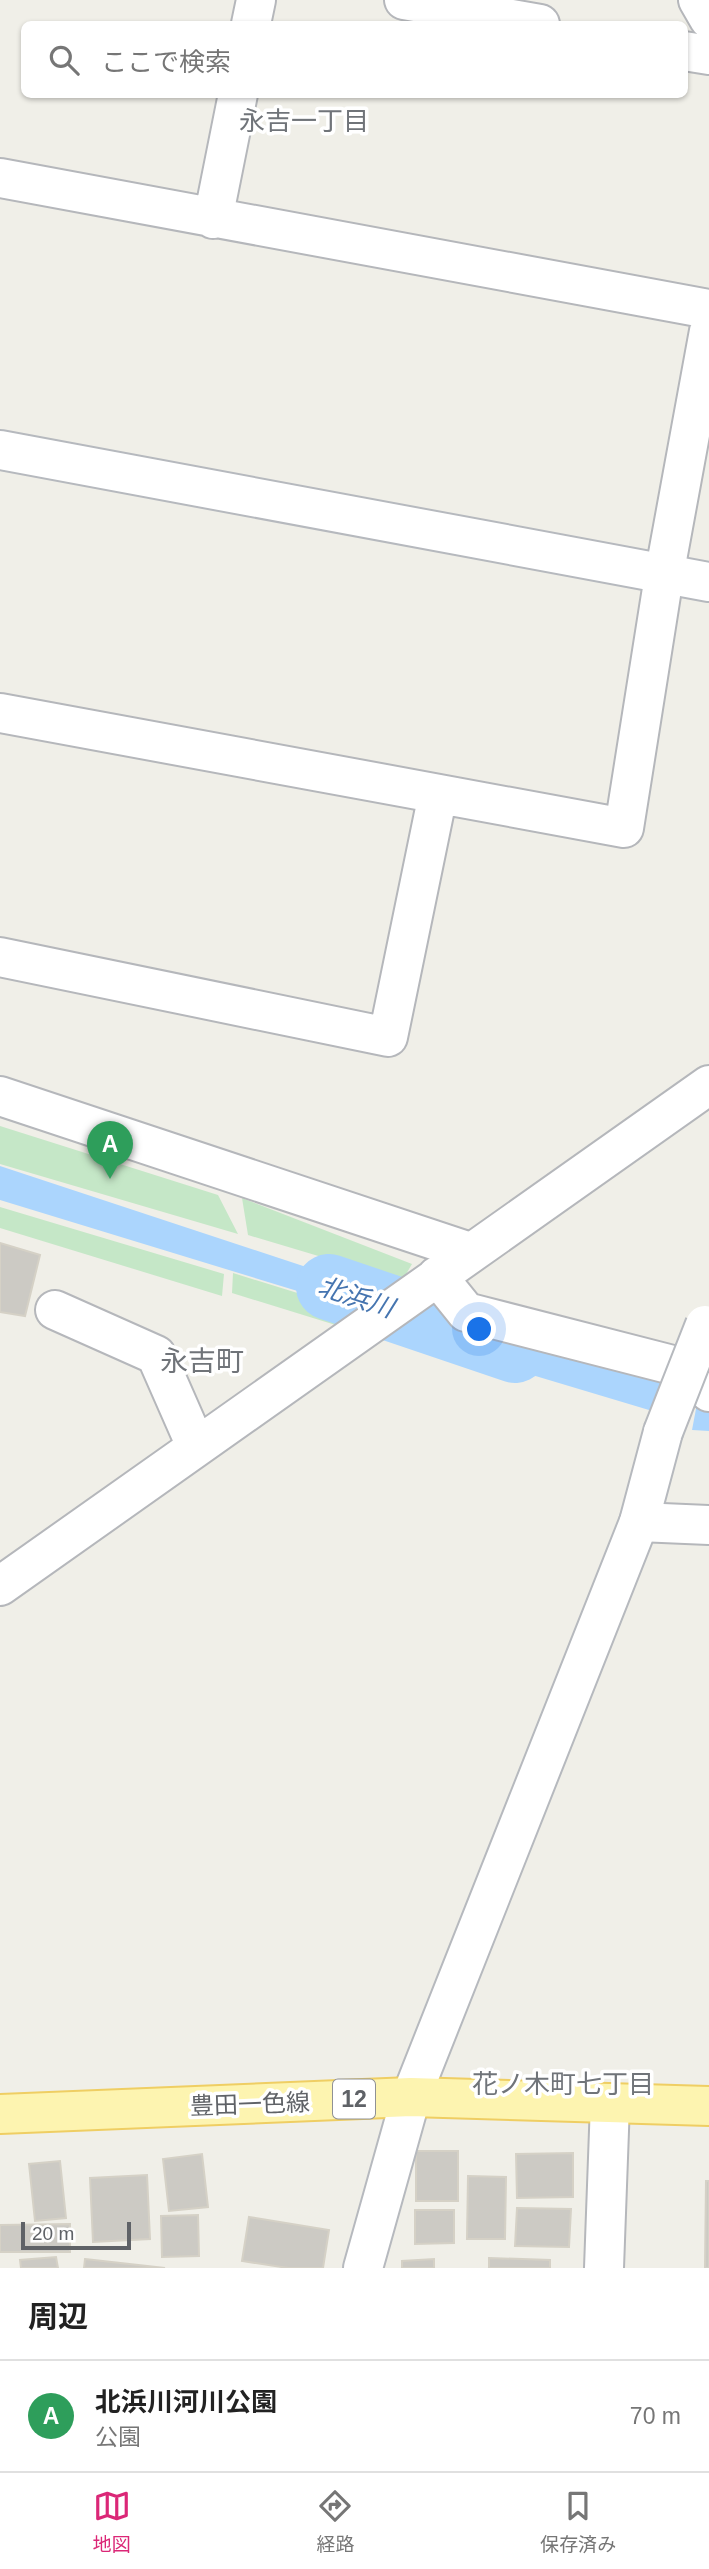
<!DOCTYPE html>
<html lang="ja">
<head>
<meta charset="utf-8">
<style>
  body { margin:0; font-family:Arial,"Noto Sans JP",sans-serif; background:#f6f6f6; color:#222 }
  .scale { position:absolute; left:21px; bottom:18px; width:110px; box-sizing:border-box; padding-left:7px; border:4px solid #5f6267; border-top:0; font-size:19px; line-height:24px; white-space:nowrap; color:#5f6267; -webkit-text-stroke:5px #fff; paint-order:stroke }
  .you { position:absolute; left:480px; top:1330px; width:24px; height:24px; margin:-18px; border:5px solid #fff; border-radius:50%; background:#1a73e8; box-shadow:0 0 0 10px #1a73e833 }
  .badge { display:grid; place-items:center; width:46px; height:46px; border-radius:50%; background:#db2777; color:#fff; font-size:23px; font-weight:700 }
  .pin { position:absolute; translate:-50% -58px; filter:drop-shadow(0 2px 4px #0008) }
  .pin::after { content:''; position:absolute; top:37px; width:24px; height:21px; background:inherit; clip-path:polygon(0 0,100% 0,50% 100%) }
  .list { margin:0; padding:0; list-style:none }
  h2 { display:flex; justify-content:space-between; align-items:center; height:91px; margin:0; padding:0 28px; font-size:30px }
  h2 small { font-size:23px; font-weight:400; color:#767676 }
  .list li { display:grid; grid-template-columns:46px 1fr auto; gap:21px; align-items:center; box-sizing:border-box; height:112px; padding:0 28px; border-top:2px solid #e0e0e0 }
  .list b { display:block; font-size:26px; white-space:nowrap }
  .list p { margin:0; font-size:23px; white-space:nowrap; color:#767676 }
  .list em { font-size:23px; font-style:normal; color:#767676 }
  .icon { flex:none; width:38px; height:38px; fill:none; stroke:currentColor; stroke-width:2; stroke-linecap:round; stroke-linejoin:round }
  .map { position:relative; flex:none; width:709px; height:2268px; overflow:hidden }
  .search { position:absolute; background:#fff; box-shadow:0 2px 5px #0004; left:21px; right:21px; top:21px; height:77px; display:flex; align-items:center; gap:18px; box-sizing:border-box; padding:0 24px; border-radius:10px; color:#767676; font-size:26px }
  .sheet { height:203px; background:#fff }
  nav { display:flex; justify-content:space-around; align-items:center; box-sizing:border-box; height:98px; border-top:2px solid #e0e0e0; background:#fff; font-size:19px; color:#767676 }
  nav a { display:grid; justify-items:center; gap:4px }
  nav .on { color:#db2777 }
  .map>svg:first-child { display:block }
  .green { fill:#c5e7c7 }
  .water { fill:#abd5fd }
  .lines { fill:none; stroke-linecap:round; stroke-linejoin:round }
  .river { stroke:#abd5fd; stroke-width:66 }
  .building { fill:#cccac4; stroke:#d5d1c6; stroke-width:2 }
  .street-casing { stroke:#b5b7bb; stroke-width:42 }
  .secondary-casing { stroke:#b6b9be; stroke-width:42 }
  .primary-casing { stroke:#efce63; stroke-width:42 }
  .street { stroke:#fff; stroke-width:38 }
  .secondary { stroke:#fff; stroke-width:38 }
  .primary { stroke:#fdf4b0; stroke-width:38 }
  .secondary-bridge-casing { stroke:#b6b9be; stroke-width:42; stroke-linecap:butt }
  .secondary-bridge { stroke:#fff; stroke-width:38 }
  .labels { text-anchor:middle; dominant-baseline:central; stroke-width:7; stroke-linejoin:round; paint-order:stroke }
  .shield { fill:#fff; stroke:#8f9195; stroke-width:2 }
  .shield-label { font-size:23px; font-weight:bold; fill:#5f6267 }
  .street-label { font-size:24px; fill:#5f6267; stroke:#fff }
  .neighbourhood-label { font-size:26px; fill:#707479; stroke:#fff }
  .water-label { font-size:26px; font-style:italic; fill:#4675b0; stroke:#fff }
  .quarter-label { font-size:28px; fill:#707479; stroke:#fff }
</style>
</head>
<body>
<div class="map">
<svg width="709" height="2268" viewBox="0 0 709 2268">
  <rect width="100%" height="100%" fill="#f0efe8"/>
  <path class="green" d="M0 1126 218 1195 238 1234 0 1164Z
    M242 1198 412 1264 402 1281 248 1235Z
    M0 1207 224 1274 222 1296 0 1228Z
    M233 1273 349 1309 342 1327 232 1293Z"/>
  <path class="water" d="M0 1166 394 1296 363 1311 0 1200Z
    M443 1312 664 1382 659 1413 406 1337Z
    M699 1393 709 1394V1431L692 1430Z"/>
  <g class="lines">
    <path class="river" d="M329 1287 515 1350"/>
  </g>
  <path class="building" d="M0 1243 40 1255 25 1316 0 1312Z
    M416 2151H458V2201H416Z
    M573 2153V2197L517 2198 516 2154Z
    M202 2154 208 2207 169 2211 163 2159Z
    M60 2161 66 2218 35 2221 29 2164Z
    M147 2175 150 2239 93 2242 90 2178Z
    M468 2176 506 2177 505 2239H467Z
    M706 2181H709V2268H705Z
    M517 2208 571 2209 569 2247 515 2246Z
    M415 2210H454V2243L415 2244Z
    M198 2215 199 2256 162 2257 161 2216Z
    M249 2217 329 2230 323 2268H288L242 2261Z
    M70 2224V2252H0V2225Z
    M56 2257 58 2268H21L20 2260Z
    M489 2258 550 2260V2268H489Z
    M85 2259 165 2268H84Z
    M434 2259V2268H402V2261Z"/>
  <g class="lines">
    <g class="street-casing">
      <path id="street" d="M404 0 540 24
        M698 0 709 19
        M251 24 256 0
        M684 51 709 55
        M0 178 709 309
        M213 219 238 94
        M0 713 624 828 664 576 709 331
        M0 957 388 1037 438 794
        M0 1096 470 1252
        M437 1276 466 1312 688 1369 709 1392
        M55 1310 156 1355 196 1446
        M639 1522 709 1525
        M0 1586 709 1085
        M604 2268 610 2103"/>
    </g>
    <g class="secondary-casing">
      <path id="secondary" d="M0 450 709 582
        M363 2268 411 2097 639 1522 663 1432"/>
    </g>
    <g class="primary-casing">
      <path id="primary" d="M0 2114 411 2097 709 2106"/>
    </g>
    <use href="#street" class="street"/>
    <use href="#secondary" class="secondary"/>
    <use href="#primary" class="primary"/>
    <g class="secondary-bridge-casing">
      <path id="secondary-bridge" d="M663 1432 705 1325"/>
    </g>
    <use href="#secondary-bridge" class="secondary-bridge"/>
  </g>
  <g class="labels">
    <rect class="shield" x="333" y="2079.5" width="42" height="39" rx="5"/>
    <g class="shield-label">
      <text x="354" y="2099">12</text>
    </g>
    <g class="street-label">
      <text transform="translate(250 2104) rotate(-2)">豊田一色線</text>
    </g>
    <g class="neighbourhood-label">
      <text x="304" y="121">永吉一丁目</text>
      <text x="563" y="2084">花ノ木町七丁目</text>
    </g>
    <g class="water-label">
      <text transform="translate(356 1297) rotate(18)">北浜川</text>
    </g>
    <g class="quarter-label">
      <text x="202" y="1361">永吉町</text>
    </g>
  </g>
</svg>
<div class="scale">20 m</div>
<div class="you"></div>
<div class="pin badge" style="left:110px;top:1179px;background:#2e9e5b">A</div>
<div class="search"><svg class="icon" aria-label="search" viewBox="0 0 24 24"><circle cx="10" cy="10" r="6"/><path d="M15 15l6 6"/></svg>ここで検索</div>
</div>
<section class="sheet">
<h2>周辺<small></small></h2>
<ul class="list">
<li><span class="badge" style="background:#2e9e5b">A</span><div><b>北浜川河川公園</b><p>公園</p></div><em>70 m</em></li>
</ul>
</section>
<nav>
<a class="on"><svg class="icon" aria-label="map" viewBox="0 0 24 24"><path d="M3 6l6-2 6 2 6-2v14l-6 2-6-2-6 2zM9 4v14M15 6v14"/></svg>地図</a>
<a><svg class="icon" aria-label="directions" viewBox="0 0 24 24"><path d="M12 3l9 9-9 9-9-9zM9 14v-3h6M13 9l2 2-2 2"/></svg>経路</a>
<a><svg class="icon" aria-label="saved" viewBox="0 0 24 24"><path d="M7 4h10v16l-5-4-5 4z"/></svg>保存済み</a>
</nav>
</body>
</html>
